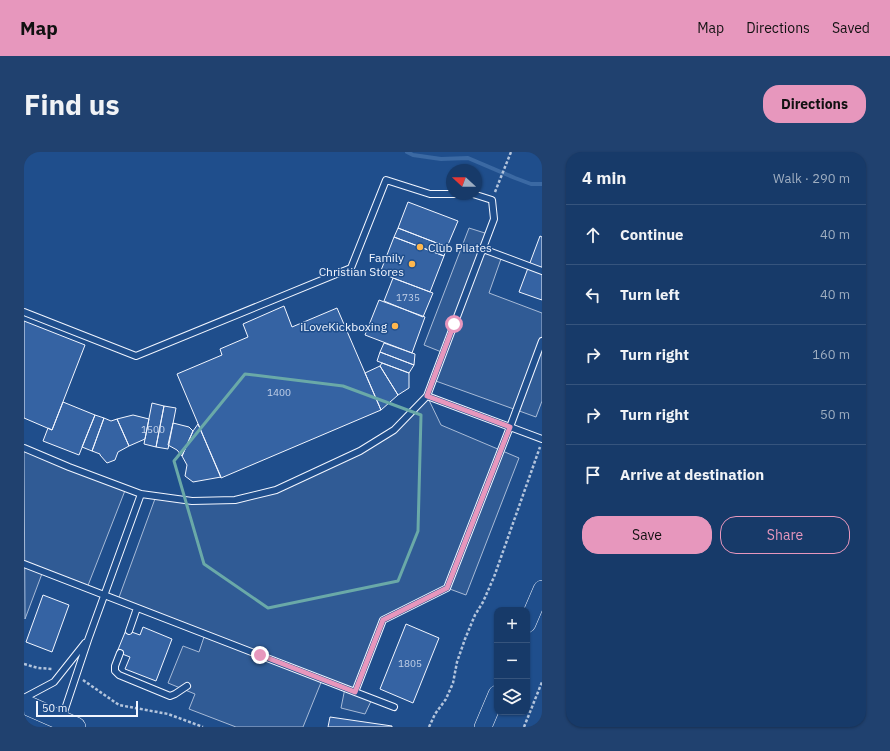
<!DOCTYPE html>
<html lang="en">
<head>
<meta charset="utf-8">
<style>
  body { margin:0; font-family:"IBM Plex Sans",sans-serif; background:#20416f; color:#f1f3f6 }
  .controls { position:absolute; right:12px; bottom:12px; display:grid; overflow:hidden; border-radius:8px; box-shadow:0 1px 3px #0004 }
  .controls button { width:36px; height:36px; display:grid; place-items:center; padding:0; border:0; border-bottom:1px solid #36547d; background:#173a69; color:#f1f3f6; font:20px sans-serif }
  .compass { position:absolute; left:422px; top:12px; width:36px; height:36px; border-radius:50%; background:#173a69; box-shadow:0 1px 3px #0004; rotate:291deg }
  .scale { position:absolute; left:12px; bottom:10px; width:102px; box-sizing:border-box; padding-left:4px; border:2px solid #f2f6ff; border-top:0; font-size:11px; line-height:14px; white-space:nowrap; color:#f2f6ff; -webkit-text-stroke:3px #1f4e8c; paint-order:stroke }
  .stop { position:absolute; width:12px; height:12px; margin:-9px; border:3px solid #e797bd; border-radius:50%; background:#fff }
  .stop.end { background:#e797bd; border-color:#fff; box-shadow:0 1px 4px #0008 }
  .list { margin:0; padding:0; list-style:none }
  h2 { display:flex; justify-content:space-between; align-items:center; height:52px; margin:0; padding:0 16px; font-size:17px }
  h2 small { font-size:13px; font-weight:400; color:#9eadc0 }
  .list li { display:grid; grid-template-columns:26px 1fr auto; gap:12px; align-items:center; box-sizing:border-box; height:60px; padding:0 16px; border-top:1px solid #36547d }
  .list b { display:block; font-size:15px; white-space:nowrap }
  .list em { font-size:13px; font-style:normal; color:#9eadc0 }
  .actions { display:flex; gap:8px; padding:12px 16px }
  .actions a { flex:1; padding:9px 0; border:1px solid #e797bd; border-radius:16px; text-align:center; font-size:14px; color:#e797bd }
  .actions .main { background:#e797bd; color:#111 }
  .icon { flex:none; width:22px; height:22px; fill:none; stroke:currentColor; stroke-width:2; stroke-linecap:round; stroke-linejoin:round }
  .map { position:relative; flex:none; width:518px; height:575px; overflow:hidden; border-radius:16px }
  header { display:flex; align-items:center; gap:24px; box-sizing:border-box; height:56px; padding:0 20px; background:#e797bd; color:#111 }
  header strong { font-size:19px }
  nav { display:flex; gap:22px; margin-inline-start:auto; font-size:14px }
  .intro { display:flex; align-items:center; justify-content:space-between; box-sizing:border-box; height:96px; padding:0 24px }
  h1 { margin:0; font-size:28px }
  .button { padding:10px 18px; border-radius:16px; background:#e797bd; color:#111; font-size:14px; font-weight:700 }
  main { display:flex; gap:24px; padding:0 24px }
  aside { flex:1; background:#173a69; border-radius:16px; box-shadow:0 1px 3px #0004 }
  .map>svg:first-child { display:block }
  .parking { fill:#305b95; stroke:#a8bbd7 }
  .lines { fill:none; stroke-linecap:round; stroke-linejoin:round }
  .stream { stroke:#3b69a3; stroke-width:4 }
  .building { fill:#3563a3; stroke:#f2f6ff }
  .lane-casing { stroke:#f2f6ff; stroke-width:8 }
  .secondary-casing { stroke:#f2f6ff; stroke-width:18 }
  .primary-casing { stroke:#f2f6ff; stroke-width:20 }
  .path { stroke:#b3c4dc; stroke-width:2.5; stroke-dasharray:3 2; stroke-linecap:butt }
  .lane { stroke:#1f4e8c; stroke-width:6 }
  .secondary { stroke:#1f4e8c; stroke-width:17 }
  .primary { stroke:#1f4e8c; stroke-width:19 }
  .route { stroke:#e797bd; stroke-width:5 }
  .marked { fill:none; stroke:#6aa9a8; stroke-width:3; stroke-linejoin:round }
  .poi-dot { fill:#ffb74d; stroke:#1f4e8c; stroke-width:1.5 }
  .labels { text-anchor:middle; dominant-baseline:central; stroke-width:3; stroke-linejoin:round; paint-order:stroke }
  .number-label { font-size:10px; fill:#c3d1e8 }
  .poi-label { font-size:12px; fill:#f2f6ff; stroke:#1f4e8c; text-anchor:end }
</style>
</head>
<body>
<header>
<strong>Map</strong>
<nav><a>Map</a><a>Directions</a><a>Saved</a></nav>
</header>
<div class="intro"><h1>Find us</h1><a class="button">Directions</a></div>
<main>
<div class="map">
<svg width="518" height="575" viewBox="0 0 518 575">
  <rect width="100%" height="100%" fill="#1f4e8c"/>
  <path class="parking" d="M445 76 464 82 459 97 478 104 465 141 518 161V249L512 265 409 228 420 201 400 193Z
    M403 244 417 273 495 306 442 443 423 436 359 468 331 540 348 547 341 562 317 556 321 536 298 528 279 575H212L165 557 171 542 144 531 159 494 175 500 181 482 94 448 132 344 168 349 211 348 252 338 336 299 370 278Z
    M0 296 102 336 63 436 19 419 1 467Z"/>
  <g class="lines">
    <path class="stream" d="M383 0 389 3 417 7 444 6 491 26 507 32H518"/>
  </g>
  <path class="building" d="M384 50 434 69 423 95 374 76Z
    M374 76 423 95 420 104 370 85Z
    M516 84 518 85V148L495 140Z
    M370 85 420 104 406 140 356 121Z
    M369 126 409 141 399 165 360 149Z
    M355 148 401 165 388 201 341 183Z
    M260 154 268 175 313 156 357 258 197 326 153 222 198 203 196 197 224 185 219 172Z
    M0 169 61 193 28 278 0 266Z
    M360 191 391 202 390 213 356 200Z
    M356 200 390 213 385 221 353 209Z
    M358 211 385 221V236L374 243 356 214Z
    M356 214 374 243 357 258 341 221Z
    M39 250 71 263 55 303 19 289 24 276 28 278Z
    M128 251 140 254 132 295 120 292Z
    M140 254 152 256 144 297 132 295Z
    M71 263 80 266 68 299 58 295Z
    M109 263 125 267 121 287 105 294 93 267Z
    M80 266 87 269 93 267 105 294 94 300 91 308 83 311 76 303V302L68 299Z
    M149 271 165 275 169 279 158 304 153 298 144 293Z
    M174 272 197 325 169 330 161 324 163 313 158 304 169 279Z
    M19 443 45 453 28 500 2 490Z
    M382 472 415 486 389 551 356 537Z
    M119 475 148 487 132 529 101 517 106 505 93 500 102 478 116 483Z
    M306 565 368 574V575H304Z"/>
  <g class="lines">
    <g class="lane-casing">
      <path id="lane" d="M459 97 518 119
        M0 160 112 204 327 116 362 28 406 42H449L468 48 470 67 403 244 370 278 336 299 252 338 211 348 168 349 117 342 45 315 0 296
        M403 244 518 287
        M0 412 331 540 359 468 423 436 486 275 518 189
        M105 479 113 456
        M96 501 91 514V519L95 523 146 544 151 542 163 534
        M331 540 370 555
        M0 546 30 530 61 491
        M38 566 64 488 117 342"/>
    </g>
    <g class="secondary-casing">
      <path id="secondary" d="M503 472 518 437
        M459 575 473 542"/>
    </g>
    <g class="primary-casing">
      <path id="primary" d="M0 552 52 575"/>
    </g>
    <path class="path" d="M471 40 487 0
      M0 512 14 516 29 517
      M59 528 95 553 144 562 179 575
      M405 575 411 562 422 547 429 531 433 510 441 487 451 463 459 450 470 425 516 295
      M500 575 518 530"/>
    <use href="#lane" class="lane"/>
    <use href="#secondary" class="secondary"/>
    <use href="#primary" class="primary"/>
  </g>
  <g class="lines">
    <path class="route" d="M236 503 331 540 359 468 423 436 486 275 403 244 430 172"/>
  </g>
  <path class="marked" d="M221 222 319 234 397 263 394 379 374 429 244 456 180 412 150 309Z"/>
  <g class="poi-dot">
    <circle cx="396" cy="95" r="4"/>
    <circle cx="388" cy="112" r="4"/>
    <circle cx="371" cy="174" r="4"/>
  </g>
  <g class="labels">
    <g class="number-label">
      <text x="384" y="145">1735</text>
      <text x="255" y="240">1400</text>
      <text x="129" y="277">1500</text>
      <text x="386" y="511">1805</text>
    </g>
    <g class="poi-label">
      <text x="404" y="95" text-anchor="start">Club Pilates</text>
      <text x="380" y="105">Family<tspan x="380" dy="14">Christian Stores</tspan></text>
      <text x="363" y="174">iLoveKickboxing</text>
    </g>
  </g>
</svg>
<div class="controls">
<button>+</button>
<button>−</button>
<button><svg class="icon" aria-label="layers" viewBox="0 0 24 24"><path d="M12 4l9 5-9 5-9-5zM3 14l9 5 9-5"/></svg></button>
</div>
<svg class="compass" viewBox="-18 -18 36 36"><path d="M0-13l5 13h-10z" fill="#e53935"/><path d="M0 13l5-13h-10z" fill="#9eadc0"/></svg>
<div class="scale">50 m</div>
<div class="stop" style="left:430px;top:172px"></div>
<div class="stop end" style="left:236px;top:503px"></div>
</div>
<aside>
<h2>4 min<small>Walk · 290 m</small></h2>
<ul class="list">
<li><svg class="icon" aria-label="ahead" viewBox="0 0 24 24"><path d="M12 20V5M6 11l6-6 6 6"/></svg><div><b>Continue</b></div><em>40 m</em></li>
<li><svg class="icon" aria-label="left" viewBox="0 0 24 24"><path d="M17 20v-9H6M10 6l-5 5 5 5"/></svg><div><b>Turn left</b></div><em>40 m</em></li>
<li><svg class="icon" aria-label="right" viewBox="0 0 24 24"><path d="M7 20v-9h11M14 6l5 5-5 5"/></svg><div><b>Turn right</b></div><em>160 m</em></li>
<li><svg class="icon" aria-label="right" viewBox="0 0 24 24"><path d="M7 20v-9h11M14 6l5 5-5 5"/></svg><div><b>Turn right</b></div><em>50 m</em></li>
<li><svg class="icon" aria-label="arrive" viewBox="0 0 24 24"><path d="M6 21V4h12l-3 4 3 4H6"/></svg><div><b>Arrive at destination</b></div></li>
</ul>
<div class="actions"><a class="main">Save</a><a>Share</a></div>
</aside>
</main>
</body>
</html>
